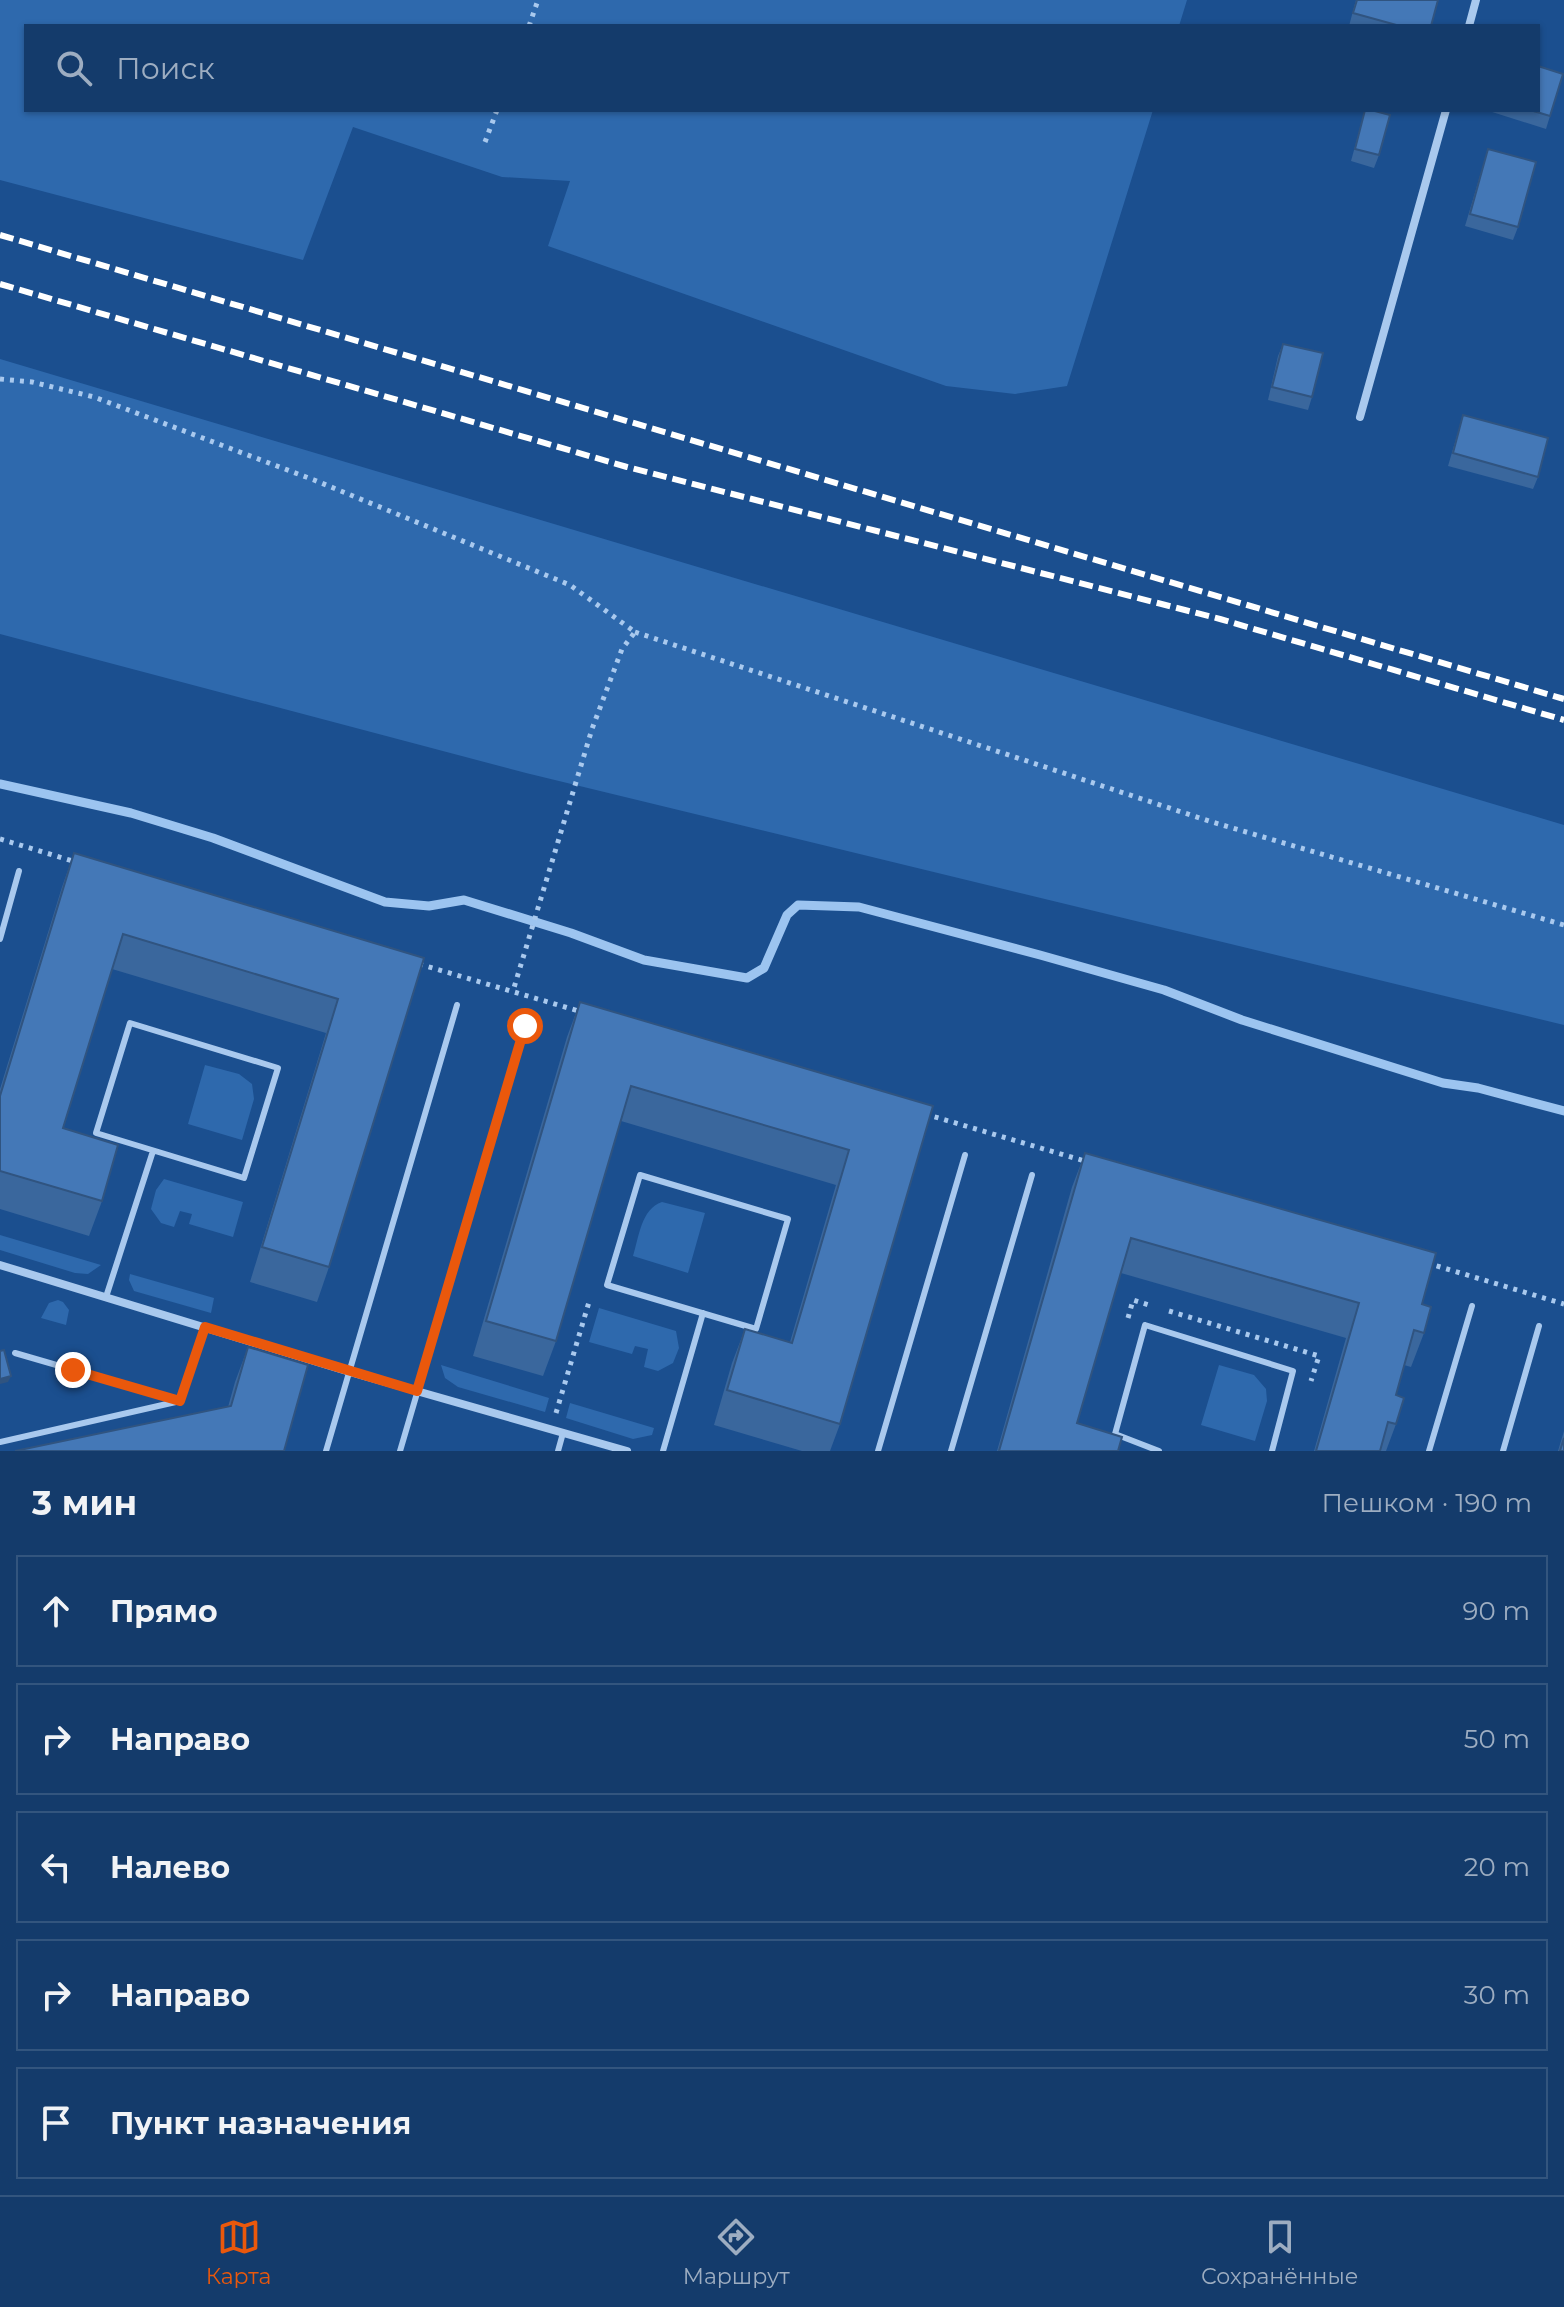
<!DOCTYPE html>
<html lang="ru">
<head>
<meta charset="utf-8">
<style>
  body { margin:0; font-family:Montserrat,sans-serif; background:#214673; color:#f1f3f6 }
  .stop { position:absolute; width:24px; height:24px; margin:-18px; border:6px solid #ea580c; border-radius:50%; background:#fff }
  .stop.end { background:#ea580c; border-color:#fff; box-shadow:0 2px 8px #0008 }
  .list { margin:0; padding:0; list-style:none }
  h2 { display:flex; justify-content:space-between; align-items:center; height:104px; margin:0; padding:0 32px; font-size:34px }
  h2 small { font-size:26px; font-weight:400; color:#9dadc1 }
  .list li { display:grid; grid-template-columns:52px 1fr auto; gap:24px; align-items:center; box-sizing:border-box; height:112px; margin:0 16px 16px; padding:0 16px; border:2px solid #33557e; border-radius:0px }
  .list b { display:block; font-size:30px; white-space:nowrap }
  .list em { font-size:26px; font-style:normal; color:#9dadc1 }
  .icon { flex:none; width:44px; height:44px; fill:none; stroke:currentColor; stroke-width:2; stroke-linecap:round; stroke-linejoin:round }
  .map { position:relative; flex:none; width:1564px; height:1451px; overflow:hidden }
  .search { position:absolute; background:#143b6b; box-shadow:0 2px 6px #0004; left:24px; right:24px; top:24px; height:88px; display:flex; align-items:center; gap:20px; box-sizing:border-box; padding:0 28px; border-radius:0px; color:#9dadc1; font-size:30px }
  .sheet { height:744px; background:#143b6b }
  nav { display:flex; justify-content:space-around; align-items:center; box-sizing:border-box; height:112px; border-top:2px solid #33557e; background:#143b6b; font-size:22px; color:#9dadc1 }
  nav a { display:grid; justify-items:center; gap:4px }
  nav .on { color:#ea580c }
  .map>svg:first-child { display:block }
  .green { fill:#2e69ad }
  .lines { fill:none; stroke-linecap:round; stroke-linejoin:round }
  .stream { stroke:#9cc4f0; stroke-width:9 }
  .path { stroke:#a9c9ee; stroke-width:5; stroke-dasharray:4 6; stroke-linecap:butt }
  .lane { stroke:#a9c9ee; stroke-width:6 }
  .street { stroke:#a9c9ee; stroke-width:8 }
  .rail { stroke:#fff; stroke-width:6; stroke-dasharray:14 6; stroke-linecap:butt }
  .wall { fill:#3a679d }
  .shaded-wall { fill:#305480 }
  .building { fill:#4478b7; stroke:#305480; stroke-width:2 }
  .route { stroke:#ea580c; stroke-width:10 }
</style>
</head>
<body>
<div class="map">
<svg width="1564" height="1451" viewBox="0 0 1564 1451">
  <rect width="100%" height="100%" fill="#1b4f8f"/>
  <path class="green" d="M0 0H1187L1179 26H26V110H1153L1067 386 1015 394 946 386 548 246 570 181 502 177 353 127 303 260 0 180Z
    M0 359 1564 825V1025L526 773 0 634Z
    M205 1065 239 1074 252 1084 254 1099 242 1140 188 1124Z
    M164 1179 243 1202 233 1237 189 1224 192 1214 180 1211 174 1227 161 1223 151 1209 156 1190Z
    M662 1202 705 1213 688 1273 633 1256C639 1237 641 1209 662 1202Z
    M0 1235 101 1265 88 1274 75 1273 0 1250Z
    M130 1274 214 1298 211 1313 134 1291 129 1280Z
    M58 1300 63 1302 69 1310 66 1325 41 1318 49 1303Z
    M599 1308 676 1331 679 1348 673 1363 658 1371 644 1367 648 1349 635 1346 632 1354 589 1342Z
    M441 1365 549 1398 545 1412 458 1387 445 1378Z
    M1219 1365 1254 1375 1266 1389 1267 1401 1255 1441 1201 1425Z
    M570 1403 654 1428 652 1435 633 1439 566 1418Z"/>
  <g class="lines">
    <path class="stream" d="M0 784 131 813 213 838 385 902 429 906 464 900 571 933 644 960 747 978 764 968 787 915 798 905 859 907 1040 955 1164 990 1242 1020 1443 1083 1478 1088 1564 1111"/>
    <path class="path" d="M529 26 538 0
      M485 142 497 110
      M0 379 32 382 94 397 314 480 570 585 635 632 622 649 592 729 513 991
      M635 632 1212 822 1564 925
      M0 839 76 862
      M419 964 582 1012
      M925 1114 1088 1162
      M1427 1263 1564 1304
      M1169 1311 1319 1356 1311 1381
      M1128 1318 1133 1300 1152 1306
      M556 1413 589 1302"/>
    <path class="lane" d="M0 939 19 871
      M130 1023 278 1068 244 1178 96 1133Z
      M640 1175 788 1219 756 1329 607 1285Z
      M106 1297 153 1151
      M15 1353 177 1400
      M0 1442 180 1401 205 1327
      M326 1451 457 1005
      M400 1451 525 1026
      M558 1451 563 1433
      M663 1451 703 1313
      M878 1451 965 1155
      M951 1451 1032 1175
      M1159 1451 1115 1434 1145 1325 1293 1371 1272 1451
      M1429 1451 1472 1306
      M1503 1451 1539 1326"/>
    <path class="street" d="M1469 26 1476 0
      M1360 417 1446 110
      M0 1265 350 1372 627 1451"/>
    <path class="rail" d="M0 235 1564 699
      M0 284 627 467 1220 619 1564 720"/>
  </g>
  <path class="wall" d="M1356 0H1438L1431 26H1349Z
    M1365 110 1379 155 1374 168 1351 161Z
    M1490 110H1538L1550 116 1546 129 1489 111Z
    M1488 149 1518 227 1513 240 1465 226Z
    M1283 344 1312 397 1308 410 1268 400 1278 356Z
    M1463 415 1538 477 1533 489 1448 466Z
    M74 853 424 958 329 1267 317 1302 250 1282 326 1033 112 969 63 1128 102 1201 89 1236 0 1209V1089L62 887Z
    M580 1002 933 1106 840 1424 830 1451H802L714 1425 732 1363 745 1329 790 1342 836 1185 621 1121 556 1341 543 1376 473 1356 567 1037Z
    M1085 1153 1422 1304 1424 1333 1411 1367 1404 1365 1396 1395V1424L1386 1451H1314L1346 1338 1121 1273 1077 1423 1118 1451H997L1072 1187Z
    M248 1347 284 1451 228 1407 235 1382Z
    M1564 1431V1451H1558Z"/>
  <path class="shaded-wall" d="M11 1376 8 1382 0 1384V1379Z"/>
  <path class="building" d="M1357 0H1438L1431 26H1400L1353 13Z
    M1538 66 1563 74 1550 116 1530 110H1538Z
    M1365 110H1371L1390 115 1379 155 1355 149Z
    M1488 149 1536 162 1518 227 1470 214Z
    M1283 344 1323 353 1312 397 1272 387Z
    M1463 415 1548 438 1538 477 1453 453Z
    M74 853 424 958 329 1267 262 1247 338 999 123 934 63 1128 118 1145 102 1201 0 1171V1096Z
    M580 1002 933 1106 840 1424 727 1390 745 1329 792 1343 849 1150 631 1086 556 1341 486 1321Z
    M1085 1153 1436 1253 1422 1304 1431 1307 1424 1333 1414 1330 1396 1395 1404 1398 1396 1424 1388 1422 1380 1451H1316L1359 1303 1131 1238 1077 1423 1122 1437 1118 1451H999Z
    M248 1347 308 1365 284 1451H15L231 1406Z
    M4 1350 11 1376 0 1379V1351Z
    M1564 1438V1451H1560Z"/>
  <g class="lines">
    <path class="route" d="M73 1370 180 1401 205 1327 417 1391 525 1026"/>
  </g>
</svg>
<div class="stop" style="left:525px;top:1026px"></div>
<div class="stop end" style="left:73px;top:1370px"></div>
<div class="search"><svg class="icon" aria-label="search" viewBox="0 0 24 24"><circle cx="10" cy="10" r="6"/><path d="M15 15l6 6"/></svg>Поиск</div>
</div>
<section class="sheet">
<h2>3 мин<small>Пешком · 190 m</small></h2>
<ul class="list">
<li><svg class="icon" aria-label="ahead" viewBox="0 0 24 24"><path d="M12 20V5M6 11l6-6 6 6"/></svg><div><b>Прямо</b></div><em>90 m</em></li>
<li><svg class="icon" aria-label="right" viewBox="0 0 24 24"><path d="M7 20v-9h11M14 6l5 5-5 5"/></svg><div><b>Направо</b></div><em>50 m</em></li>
<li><svg class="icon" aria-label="left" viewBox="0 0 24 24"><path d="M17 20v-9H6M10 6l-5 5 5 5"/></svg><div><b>Налево</b></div><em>20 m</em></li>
<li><svg class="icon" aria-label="right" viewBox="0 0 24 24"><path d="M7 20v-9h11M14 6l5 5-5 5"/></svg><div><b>Направо</b></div><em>30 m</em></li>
<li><svg class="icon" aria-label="arrive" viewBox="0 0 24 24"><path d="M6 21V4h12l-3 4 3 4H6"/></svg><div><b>Пункт назначения</b></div></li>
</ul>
</section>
<nav>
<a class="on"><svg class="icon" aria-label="map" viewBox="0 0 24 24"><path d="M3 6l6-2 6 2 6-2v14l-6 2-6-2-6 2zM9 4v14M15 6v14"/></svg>Карта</a>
<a><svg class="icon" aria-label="directions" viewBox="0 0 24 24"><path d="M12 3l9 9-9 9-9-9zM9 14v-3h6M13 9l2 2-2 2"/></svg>Маршрут</a>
<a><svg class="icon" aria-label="saved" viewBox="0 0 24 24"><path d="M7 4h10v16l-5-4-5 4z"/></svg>Сохранённые</a>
</nav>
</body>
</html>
